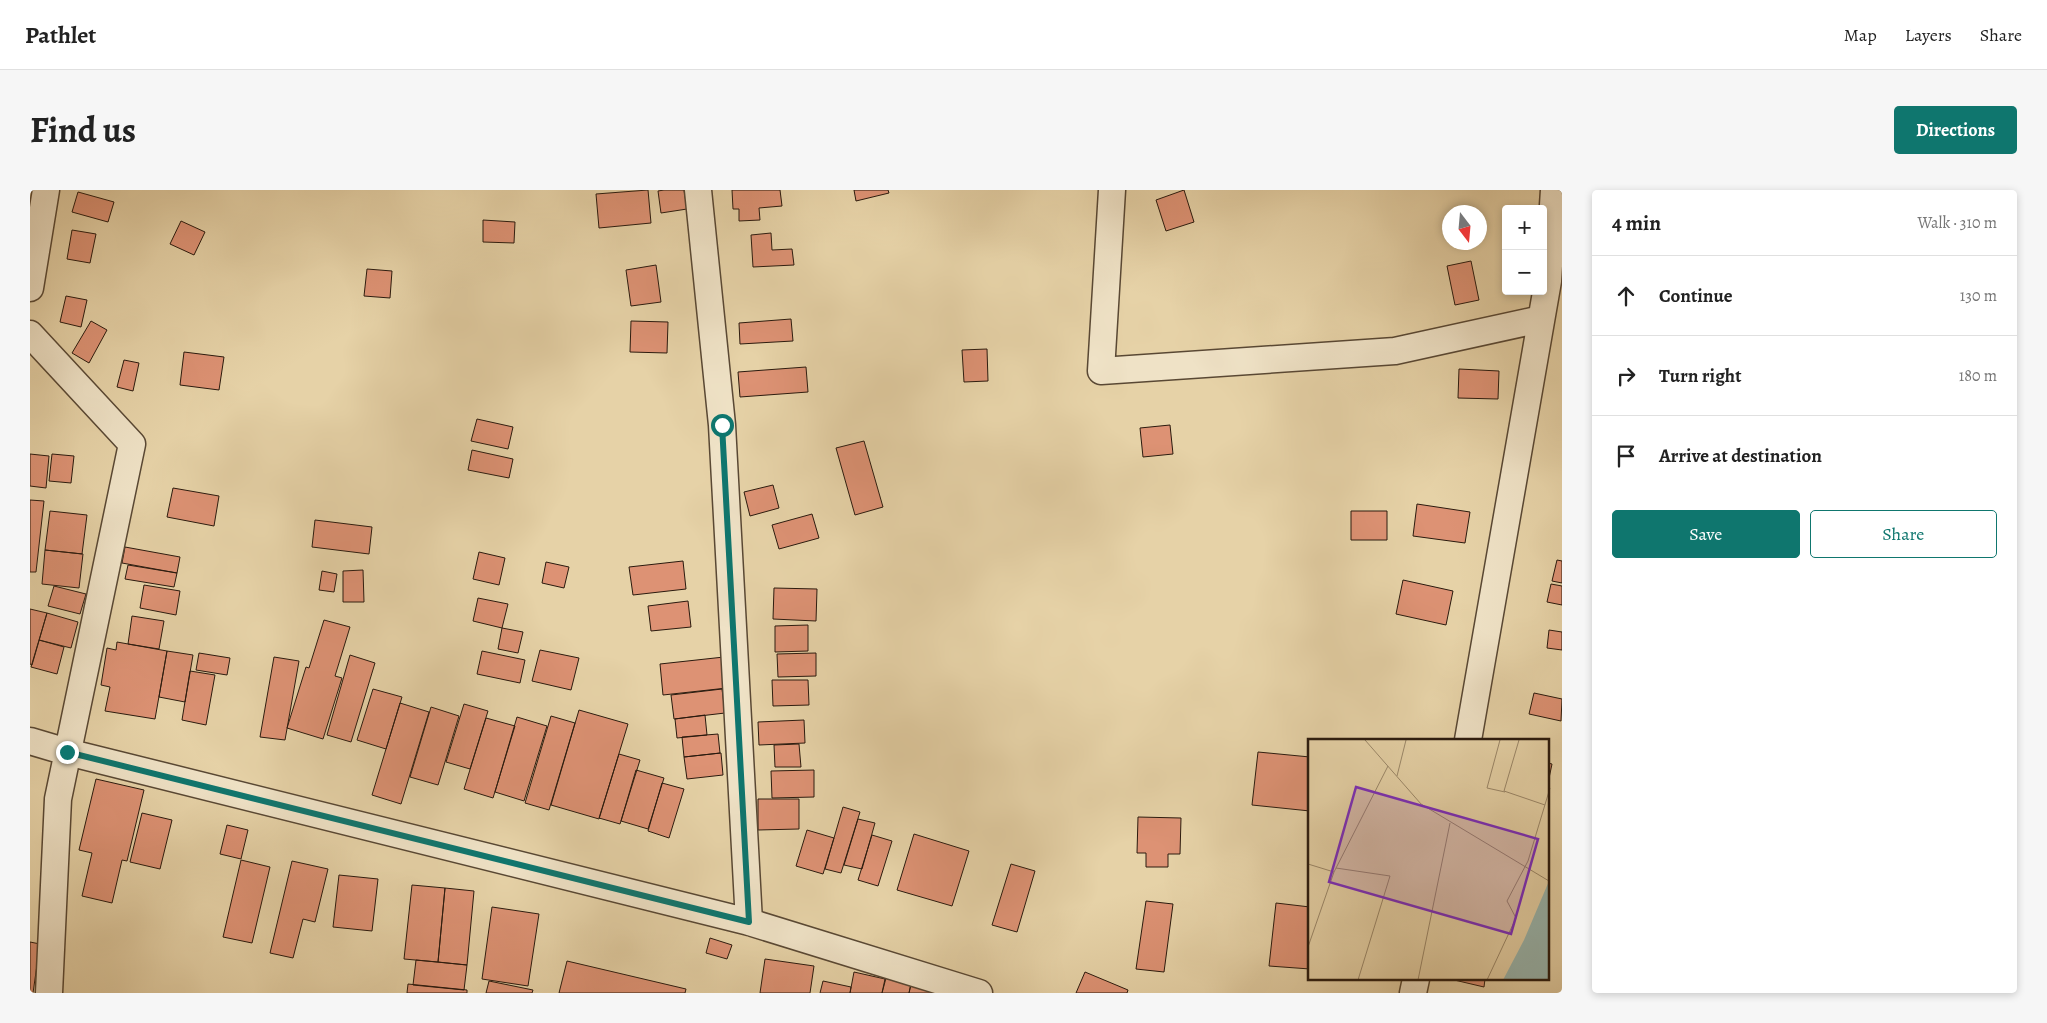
<!DOCTYPE html>
<html lang="en">
<head>
<meta charset="utf-8">
<style>
  body { margin:0; font-family:Alegreya,serif; background:#f6f6f6; color:#222 }
  .controls { position:absolute; right:15px; top:15px; display:grid; overflow:hidden; border-radius:5px; box-shadow:0 2px 8px #0003 }
  .controls button { width:45px; height:45px; display:grid; place-items:center; padding:0; border:0; border-bottom:1px solid #e0e0e0; background:#fff; color:#222; font:25px sans-serif }
  .compass { position:absolute; left:1412px; top:15px; width:45px; height:45px; border-radius:50%; background:#fff; box-shadow:0 2px 8px #0003; rotate:164deg }
  .stop { position:absolute; width:15px; height:15px; margin:-11px; border:4px solid #0f766e; border-radius:50%; background:#fff }
  .stop.end { background:#0f766e; border-color:#fff; box-shadow:0 1px 5px #0008 }
  .list { margin:0; padding:0; list-style:none }
  h2 { display:flex; justify-content:space-between; align-items:center; height:65px; margin:0; padding:0 20px; font-size:21px }
  h2 small { font-size:16px; font-weight:400; color:#767676 }
  .list li { display:grid; grid-template-columns:32px 1fr auto; gap:15px; align-items:center; box-sizing:border-box; height:80px; padding:0 20px; border-top:1px solid #e0e0e0 }
  .list b { display:block; font-size:19px; white-space:nowrap }
  .list em { font-size:16px; font-style:normal; color:#767676 }
  .actions { display:flex; gap:10px; padding:15px 20px }
  .actions a { flex:1; padding:11px 0; border:1px solid #0f766e; border-radius:5px; text-align:center; font-size:18px; color:#0f766e }
  .actions .main { background:#0f766e; color:#fff }
  .icon { flex:none; width:28px; height:28px; fill:none; stroke:currentColor; stroke-width:2; stroke-linecap:round; stroke-linejoin:round }
  .map { position:relative; flex:none; width:1532px; height:803px; overflow:hidden; border-radius:5px }
  header { display:flex; align-items:center; gap:30px; box-sizing:border-box; height:70px; padding:0 25px; background:#fff; border-bottom:1px solid #e0e0e0 }
  header strong { font-size:24px }
  nav { display:flex; gap:28px; margin-inline-start:auto; font-size:18px }
  .intro { display:flex; align-items:center; justify-content:space-between; box-sizing:border-box; height:120px; padding:0 30px }
  h1 { margin:0; font-size:35px }
  .button { padding:12px 22px; border-radius:5px; background:#0f766e; color:#fff; font-size:18px; font-weight:700 }
  main { display:flex; gap:30px; padding:0 30px }
  aside { flex:1; background:#fff; border-radius:5px; box-shadow:0 2px 8px #0003 }
  .map>svg:first-child { display:block }
  .building { fill:#dd9274; stroke:#2a1a0e }
  .lines { fill:none; stroke-linecap:round; stroke-linejoin:round }
  .street-casing { stroke:#594834; stroke-width:29 }
  .street { stroke:#efe2c6; stroke-width:26 }
  .route { stroke:#0f766e; stroke-width:6 }
  .inset-road { fill:none; stroke:#9b886a; stroke-width:1 }
  .view { fill:#7b2cbf; fill-opacity:0.15; stroke:#7b2cbf; stroke-width:2.5 }
  .inset-edge { fill:none; stroke:#2a1a0e; stroke-width:2.5 }
</style>
</head>
<body>
<header>
<strong>Pathlet</strong>
<nav><a>Map</a><a>Layers</a><a>Share</a></nav>
</header>
<div class="intro"><h1>Find us</h1><a class="button">Directions</a></div>
<main>
<div class="map">
<svg width="1532" height="803" viewBox="0 0 1532 803">
  <rect width="100%" height="100%" fill="#e6d2a7"/>
  <filter id="stains"><feTurbulence type="fractalNoise" baseFrequency=".004" numOctaves="4"/><feColorMatrix values="0 0 0 0 .2 0 0 0 0 .09 0 0 0 0 .02 0 0 0 .5 -.17"/></filter>
  <radialGradient id="worn" r=".72"><stop offset=".6" stop-color="#630" stop-opacity="0"/><stop offset="1" stop-color="#630" stop-opacity=".3"/></radialGradient>
  <path class="building" d="M618 0 621 33 569 38 566 4Z
    M634 0H654L657 19 631 23 628 1Z
    M702 0H750L752 16 729 18 730 30 709 31V19H703Z
    M824 0H858L859 3 826 11Z
    M1154 0 1164 32 1136 41 1126 10Z
    M48 2 84 12 78 32 42 22Z
    M453 30 485 32 484 53 453 52Z
    M151 31 175 42 164 65 140 54Z
    M42 40 66 44 60 73 37 69Z
    M741 43 742 60 762 59 764 75 723 77 721 45Z
    M1441 71 1449 110 1425 115 1417 76Z
    M626 75 631 112 601 116 596 80Z
    M337 79 362 81 360 108 334 106Z
    M36 106 57 110 51 137 30 132Z
    M761 129 763 151 710 154 709 133Z
    M61 131 77 140 59 173 42 163Z
    M601 131 638 132 637 163 600 162Z
    M957 159 958 191 934 192 932 160Z
    M154 162 194 167 189 200 150 195Z
    M94 170 109 173 103 201 87 197Z
    M776 177 778 202 710 207 708 182Z
    M1429 179 1469 181 1468 209 1428 208Z
    M447 229 483 237 478 259 441 251Z
    M1140 235 1143 264 1113 267 1110 238Z
    M834 251 853 317 825 325 806 258Z
    M442 260 483 269 479 288 438 280Z
    M0 264 19 266 16 298 0 296Z
    M22 264 44 266 41 293 19 291Z
    M743 295 749 318 720 326 714 302Z
    M143 298 189 306 184 336 137 327Z
    M0 310 14 311 6 382H0Z
    M1387 314 1440 322 1435 353 1383 346Z
    M20 321 57 325 52 364 15 360Z
    M1321 321H1357V350H1321Z
    M782 324 789 348 749 359 742 335Z
    M285 330 342 337 339 364 282 357Z
    M95 357 150 367 147 383 92 373Z
    M15 360 53 364 49 398 12 394Z
    M449 362 475 368 469 395 443 389Z
    M1527 370 1532 371V393L1522 391Z
    M653 371 656 399 603 405 599 377Z
    M516 372 539 377 534 398 512 393Z
    M98 375 147 383 144 397 95 389Z
    M333 380 334 412H313V381Z
    M292 381 307 384 304 402 289 400Z
    M1373 390 1423 401 1416 435 1366 424Z
    M1521 394 1532 396V415L1517 412Z
    M114 395 150 401 146 425 110 418Z
    M24 396 56 404 50 424 18 416Z
    M744 398 787 399 786 431 743 429Z
    M448 408 478 414 472 438 443 431Z
    M658 411 661 437 621 441 618 416Z
    M0 419 17 423 2 475 0 474Z
    M17 423 48 432 41 458 9 450Z
    M102 426 134 431 129 459 98 454Z
    M294 430 320 437 305 486 312 488 293 549 257 538 276 477 279 478Z
    M778 435V461L745 462V436Z
    M472 438 493 442 488 463 468 459Z
    M1519 440 1532 442V460L1517 458Z
    M9 450 34 457 27 484 1 477Z
    M87 452 137 461 125 529 75 521 80 497 71 495 77 458 86 460Z
    M510 460 549 468 541 500 502 491Z
    M137 461 163 465 155 512 129 507Z
    M452 461 495 470 490 493 447 484Z
    M169 463 200 468 197 485 166 480Z
    M786 463V486L748 487 747 464Z
    M320 465 345 473 321 552 297 545Z
    M244 467 269 471 255 550 230 547Z
    M694 467 697 498 633 505 630 474Z
    M160 481 185 485 176 535 152 530Z
    M742 490H778L779 515 743 516Z
    M343 499 372 507 356 559 327 550Z
    M692 499 695 523 644 529 641 505Z
    M1504 503 1532 509 1531 531 1499 524Z
    M370 513 399 522 371 614 342 605Z
    M434 514 458 521 440 579 416 572Z
    M401 517 429 526 408 595 380 587Z
    M549 520 598 534 569 629 521 615Z
    M675 525 677 545 647 548 645 529Z
    M521 526 545 533 519 620 495 613Z
    M487 527 517 536 494 611 465 602Z
    M456 528 485 536 463 608 434 599Z
    M774 530 775 553 729 555 728 532Z
    M688 544 690 563 654 567 652 547Z
    M769 554 771 577H745L744 555Z
    M1228 562 1280 567V621L1222 615Z
    M691 563 693 585 657 589 654 567Z
    M589 564 610 570 590 634 569 628Z
    M1518 573 1522 574 1518 593Z
    M606 580 634 588 618 639 591 631Z
    M784 580V607L742 608 741 581Z
    M66 589 114 600 97 671 92 670 82 713 52 706 62 663 49 660Z
    M632 593 654 599 639 648 618 641Z
    M728 609H769V639L728 640Z
    M813 617 830 622 811 683 795 679Z
    M112 623 142 630 130 679 100 672Z
    M1108 627 1151 628 1150 664H1138V677H1116V663H1107Z
    M828 629 845 633 832 679 814 675Z
    M197 635 218 640 211 669 190 664Z
    M777 640 804 648 793 684 766 676Z
    M884 644 939 661 922 716 867 700Z
    M842 645 862 651 848 696 828 690Z
    M211 670 240 677 222 753 193 747Z
    M262 671 298 679 285 732 273 729 263 768 240 763Z
    M981 674 1005 681 987 742 962 735Z
    M309 685 348 689 342 741 303 737Z
    M382 695 415 698 408 772 374 769Z
    M415 698 444 701 437 775 408 772Z
    M1116 711 1143 714 1134 782 1106 779Z
    M1246 713 1280 717V779L1239 776Z
    M462 717 509 724 498 796 452 789Z
    M680 748 702 755 697 769 676 763Z
    M0 752 10 754 3 803H0Z
    M735 769 784 776 780 803H730Z
    M386 770 437 775 434 800 383 795Z
    M537 771 656 799 655 803H529Z
    M824 782 855 789 852 803H820Z
    M1055 782 1098 800 1097 803H1046Z
    M856 788 881 794 879 803H852Z
    M1420 789H1455L1454 797Z
    M459 791 503 800 502 803H456Z
    M793 791 821 797 820 803H790Z
    M378 794 437 800V803H377Z
    M881 794 909 803H879Z"/>
  <g class="lines">
    <g class="street-casing">
      <path id="street" d="M668 0 692 235 719 732
        M1082 0 1071 181 1365 161 1511 129
        M0 98 16 0
        M0 144 102 254 28 609 19 803
        M1438 550 1518 91 1524 0
        M0 551 37 562 719 732 949 803
        M1383 803 1386 789"/>
    </g>
    <use href="#street" class="street"/>
  </g>
  <g class="lines">
    <path class="route" d="M37 562 719 732 692 235"/>
  </g>
  <g transform="translate(1278 549)">
    <rect width="241" height="241" fill="#e6d2a7"/>
    <path d="M241 142V241H195L216 201Z" fill="#98b6af"/>
    <path class="inset-road" d="M57 1 113 65 241 142M192 1 179 49 197 53M211 1 196 52 237 66M89 37 98 1M0 125 26 133M28 129 82 137 50 241M0 208 26 133 80 27M110 241 142 84M179 241 208 179 199 162 220 122 242 49"/>
    <path class="view" d="M48 48 230 100 203 195 21 143Z"/>
    <rect width="241" height="241" class="inset-edge"/>
  </g>
  <rect width="100%" height="100%" filter="url(#stains)"/>
  <rect width="100%" height="100%" fill="url(#worn)"/>
</svg>
<div class="controls">
<button>+</button>
<button>−</button>
</div>
<svg class="compass" viewBox="-18 -18 36 36"><path d="M0-13l5 13h-10z" fill="#e53935"/><path d="M0 13l5-13h-10z" fill="#767676"/></svg>
<div class="stop" style="left:692px;top:235px"></div>
<div class="stop end" style="left:37px;top:562px"></div>
</div>
<aside>
<h2>4 min<small>Walk · 310 m</small></h2>
<ul class="list">
<li><svg class="icon" aria-label="ahead" viewBox="0 0 24 24"><path d="M12 20V5M6 11l6-6 6 6"/></svg><div><b>Continue</b></div><em>130 m</em></li>
<li><svg class="icon" aria-label="right" viewBox="0 0 24 24"><path d="M7 20v-9h11M14 6l5 5-5 5"/></svg><div><b>Turn right</b></div><em>180 m</em></li>
<li><svg class="icon" aria-label="arrive" viewBox="0 0 24 24"><path d="M6 21V4h12l-3 4 3 4H6"/></svg><div><b>Arrive at destination</b></div></li>
</ul>
<div class="actions"><a class="main">Save</a><a>Share</a></div>
</aside>
</main>
</body>
</html>
